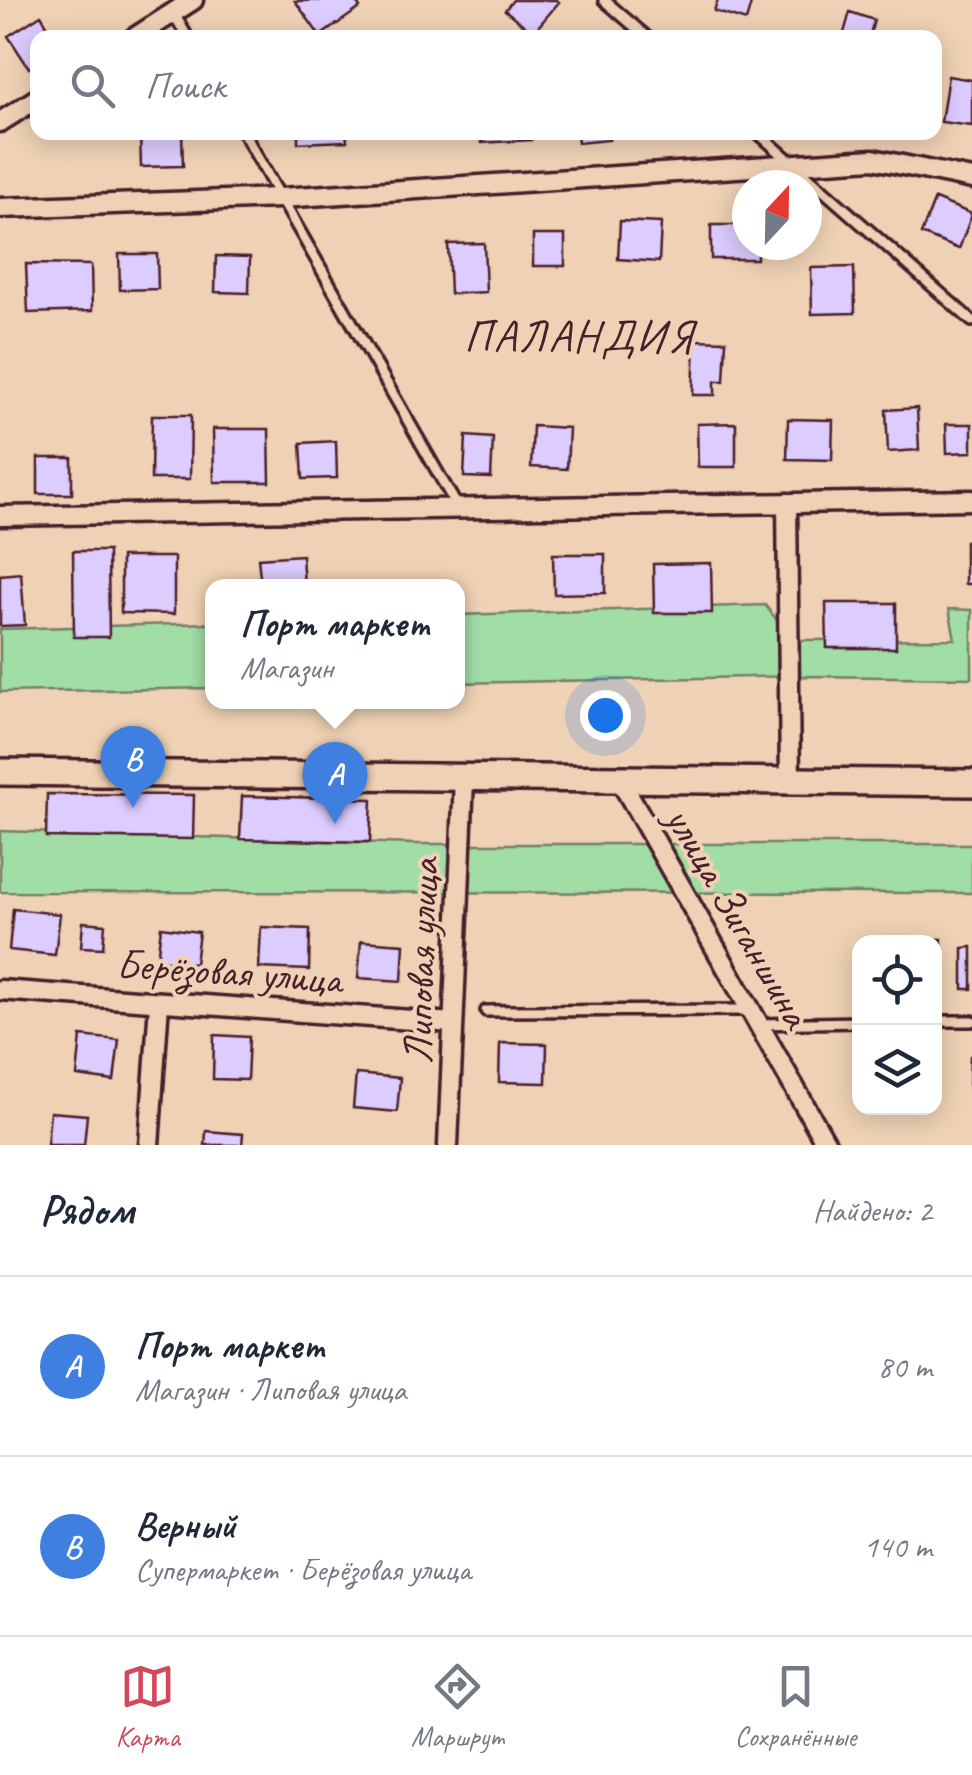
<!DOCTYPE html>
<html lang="ru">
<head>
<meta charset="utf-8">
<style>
  body { margin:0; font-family:Caveat,sans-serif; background:#f2f2f3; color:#1f2937 }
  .controls { position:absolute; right:30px; bottom:30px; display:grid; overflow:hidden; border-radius:20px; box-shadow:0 5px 25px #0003 }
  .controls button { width:90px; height:90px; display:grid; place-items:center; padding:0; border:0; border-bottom:2px solid #e0e1e3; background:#fff; color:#1f2937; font:50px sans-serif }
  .compass { position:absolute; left:732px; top:170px; width:90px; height:90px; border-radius:50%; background:#fff; box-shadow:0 5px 25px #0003; rotate:22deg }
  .you { position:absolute; left:605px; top:715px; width:35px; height:35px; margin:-25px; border:8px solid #fff; border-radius:50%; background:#1a73e8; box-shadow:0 0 0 15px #1a73e833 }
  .badge { display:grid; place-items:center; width:65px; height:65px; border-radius:50%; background:#d1495b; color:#fff; font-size:32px; font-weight:700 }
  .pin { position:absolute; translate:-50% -82px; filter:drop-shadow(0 2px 5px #0008) }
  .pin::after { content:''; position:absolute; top:52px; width:35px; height:30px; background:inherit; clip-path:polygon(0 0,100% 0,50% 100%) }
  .popup { position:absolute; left:205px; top:579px; width:260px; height:130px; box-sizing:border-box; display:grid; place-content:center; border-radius:20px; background:#fff; filter:drop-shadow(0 2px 8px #0005); font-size:32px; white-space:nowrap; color:#747a83 }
  .popup b { font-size:38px; color:#1f2937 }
  .popup::after { content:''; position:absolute; left:50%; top:100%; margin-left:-20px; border:20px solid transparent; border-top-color:#fff }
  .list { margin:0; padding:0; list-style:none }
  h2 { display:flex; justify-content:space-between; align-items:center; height:130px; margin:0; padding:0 40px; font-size:42px }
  h2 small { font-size:32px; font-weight:400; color:#747a83 }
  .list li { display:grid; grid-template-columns:65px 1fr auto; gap:30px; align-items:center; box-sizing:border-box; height:180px; padding:0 40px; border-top:2px solid #e0e1e3 }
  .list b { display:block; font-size:38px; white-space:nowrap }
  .list p { margin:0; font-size:32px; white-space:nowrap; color:#747a83 }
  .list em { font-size:32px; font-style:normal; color:#747a83 }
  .icon { flex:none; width:55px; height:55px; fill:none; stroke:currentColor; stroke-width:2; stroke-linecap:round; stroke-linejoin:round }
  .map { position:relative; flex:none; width:972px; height:1145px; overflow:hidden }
  .search { position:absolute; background:#fff; box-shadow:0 5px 25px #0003; left:30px; right:30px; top:30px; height:110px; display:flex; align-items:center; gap:25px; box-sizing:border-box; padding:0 35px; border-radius:20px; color:#747a83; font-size:38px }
  .sheet { height:490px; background:#fff }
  nav { display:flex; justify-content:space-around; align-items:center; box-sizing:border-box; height:140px; border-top:2px solid #e0e1e3; background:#fff; font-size:28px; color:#747a83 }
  nav a { display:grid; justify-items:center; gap:5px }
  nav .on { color:#d1495b }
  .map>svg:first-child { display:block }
  .green { fill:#a0dea6; stroke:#757e68; stroke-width:2.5 }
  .building { fill:#ddccfe; stroke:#4a1f2b; stroke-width:2.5 }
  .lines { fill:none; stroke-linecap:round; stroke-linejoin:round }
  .lane-casing { stroke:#4a1f2b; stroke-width:16 }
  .street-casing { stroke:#4a1f2b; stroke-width:25 }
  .secondary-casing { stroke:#4a1f2b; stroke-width:32 }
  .lane { stroke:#efd2b5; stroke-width:9 }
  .street { stroke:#efd2b5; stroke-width:18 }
  .secondary { stroke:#efd2b5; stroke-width:25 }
  .labels { text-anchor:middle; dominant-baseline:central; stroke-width:8; stroke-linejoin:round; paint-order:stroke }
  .street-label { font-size:42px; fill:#4a1f2b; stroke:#efd2b5 }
  .neighbourhood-label { font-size:45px; letter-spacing:2.5px; fill:#4a1f2b; stroke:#efd2b5 }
</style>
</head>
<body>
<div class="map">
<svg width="972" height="1145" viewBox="0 0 972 1145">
  <rect width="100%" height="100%" fill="#efd2b5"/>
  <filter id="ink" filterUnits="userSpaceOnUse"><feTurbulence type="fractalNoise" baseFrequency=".01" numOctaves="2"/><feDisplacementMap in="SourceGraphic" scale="20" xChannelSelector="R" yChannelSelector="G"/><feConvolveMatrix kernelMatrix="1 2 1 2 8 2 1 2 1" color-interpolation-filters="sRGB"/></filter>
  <g filter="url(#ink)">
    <path class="green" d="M765 605 793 640 955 639 949 609 972 610V678L806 676 458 683V615Z
      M212 623V688L0 692V629Z
      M0 831 415 844H972V893L0 892Z"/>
    <path class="building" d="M355 0 360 8 320 36 295 1Z
      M513 0H556L559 2 533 33 505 10Z
      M718 0H752L746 21 714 11Z
      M850 12 874 20 869 38 844 33Z
      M41 15 55 38H38V63L29 68 8 36Z
      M948 76 972 80V126L941 122Z
      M140 132H182L183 166 141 167Z
      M298 132H346L347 141 298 143Z
      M481 132H531V140L482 143Z
      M577 132H608L609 140 578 143Z
      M935 199 972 214 959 249 921 234Z
      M620 221 661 223 659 262 618 259Z
      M711 225H747V245H757V259H711Z
      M533 235H565V266H533Z
      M484 243 486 292 450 294 448 244Z
      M119 254H157L158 289 120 290Z
      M216 256 250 257 249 293 215 292Z
      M26 264 91 265 92 311 28 313Z
      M854 267 855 313 812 314 811 268Z
      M695 340 726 341 724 381H715V395H693Z
      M917 408 919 450 888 452 886 410Z
      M152 415H191L190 479H151Z
      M788 419 833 420 832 460 787 459Z
      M736 423V467H698L697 424Z
      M946 424H972V452L947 453Z
      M533 426 569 428 567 469 531 467Z
      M213 429H269L270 482H214Z
      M466 436 493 438 491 478 464 477Z
      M336 441 337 478 303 479 301 443Z
      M38 458H72V494H38Z
      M965 541H972V584H965Z
      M73 551H108L109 637H74Z
      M553 554H605V593L554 594Z
      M302 555 304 586H261L258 558Z
      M121 557H174V614L121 613Z
      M711 563 712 613H654L653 564Z
      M21 573 25 625 0 626V575Z
      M826 603H896V648H827Z
      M47 794 194 795 193 839 46 837Z
      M242 796 372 799 370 842 240 839Z
      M13 909 60 914 55 955 9 950Z
      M83 922 105 924 103 948 81 947Z
      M161 927 199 932 195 964 157 960Z
      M261 927 310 929 309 970 259 968Z
      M911 938 942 939 941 970 934 969V942H911Z
      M361 941 404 944 402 981 358 978Z
      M972 947V989H963V948Z
      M214 1035 249 1037 247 1080 213 1079Z
      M81 1036 119 1040 114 1081 77 1076Z
      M500 1043 547 1044 546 1083 499 1082Z
      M970 1056H972V1090H969Z
      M356 1074 400 1078 397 1112 353 1108Z
      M50 1112 87 1115 84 1145H47Z
      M206 1131 243 1134 242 1145H205Z"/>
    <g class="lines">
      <g class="lane-casing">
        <path id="lane" d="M604 0 648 38
          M174 14 188 38
          M243 132 458 508
          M757 132 972 321
          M486 1011 749 1010
          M934 1021H972
          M758 1024 860 1022"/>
      </g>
      <g class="street-casing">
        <path id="street" d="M134 38 193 0
          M0 122 38 98
          M0 208 281 198 873 159 972 179
          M787 503 790 782
          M0 516 972 500
          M618 776 827 1145
          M0 990 453 1023
          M149 1145 159 1003
          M448 1145 464 779"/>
      </g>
      <g class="secondary-casing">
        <path id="secondary" d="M0 772 972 783"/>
      </g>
      <use href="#lane" class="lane"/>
      <use href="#street" class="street"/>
      <use href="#secondary" class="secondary"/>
    </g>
  </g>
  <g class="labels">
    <g class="street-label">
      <text transform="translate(738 917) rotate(60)">улица Зиганшина</text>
      <text transform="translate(421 961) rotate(-88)">Липовая улица</text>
      <text transform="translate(229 972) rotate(4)">Берёзовая улица</text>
    </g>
    <g class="neighbourhood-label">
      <text x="579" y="336">ПАЛАНДИЯ</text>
    </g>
  </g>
</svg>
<div class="controls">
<button><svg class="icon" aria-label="locate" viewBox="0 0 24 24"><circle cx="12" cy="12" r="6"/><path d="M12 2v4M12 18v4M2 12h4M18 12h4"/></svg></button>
<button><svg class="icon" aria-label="layers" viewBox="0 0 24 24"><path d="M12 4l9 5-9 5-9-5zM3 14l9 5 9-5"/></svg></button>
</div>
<svg class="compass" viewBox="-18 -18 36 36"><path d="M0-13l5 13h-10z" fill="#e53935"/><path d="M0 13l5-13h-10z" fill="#747a83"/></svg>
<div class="you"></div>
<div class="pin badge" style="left:335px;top:824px;background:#3f7fe0">A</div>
<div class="popup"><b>Порт маркет</b>Магазин</div>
<div class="pin badge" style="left:133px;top:808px;background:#3f7fe0">B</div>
<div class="search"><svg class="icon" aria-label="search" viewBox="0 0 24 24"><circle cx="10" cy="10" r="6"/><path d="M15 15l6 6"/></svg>Поиск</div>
</div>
<section class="sheet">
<h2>Рядом<small>Найдено: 2</small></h2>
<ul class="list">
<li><span class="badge" style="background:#3f7fe0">A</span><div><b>Порт маркет</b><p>Магазин · Липовая улица</p></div><em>80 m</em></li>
<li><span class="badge" style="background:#3f7fe0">B</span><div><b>Верный</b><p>Супермаркет · Берёзовая улица</p></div><em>140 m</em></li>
</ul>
</section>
<nav>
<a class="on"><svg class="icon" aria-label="map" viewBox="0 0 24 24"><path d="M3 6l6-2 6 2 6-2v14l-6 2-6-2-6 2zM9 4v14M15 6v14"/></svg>Карта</a>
<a><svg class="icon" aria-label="directions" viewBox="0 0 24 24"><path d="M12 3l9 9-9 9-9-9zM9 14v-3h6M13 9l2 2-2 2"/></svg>Маршрут</a>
<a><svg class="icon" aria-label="saved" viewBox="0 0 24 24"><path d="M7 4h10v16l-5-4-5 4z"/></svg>Сохранённые</a>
</nav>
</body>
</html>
